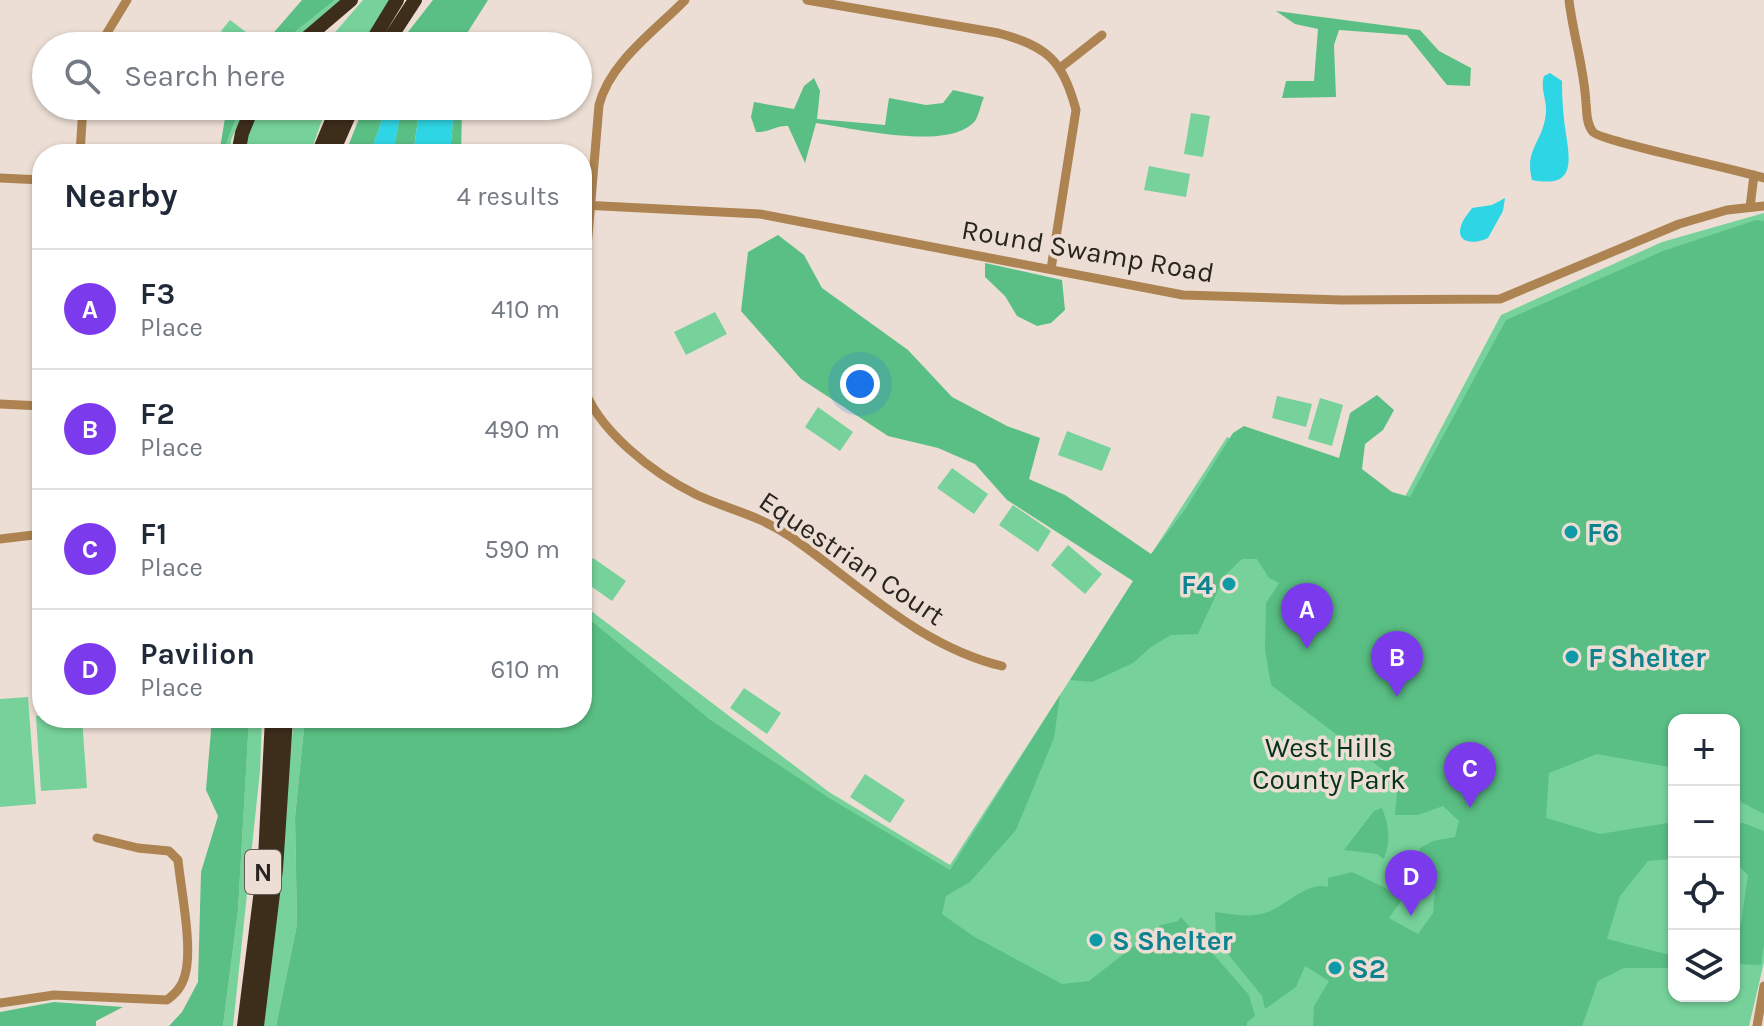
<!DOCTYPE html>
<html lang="en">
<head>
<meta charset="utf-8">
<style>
  body { margin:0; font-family:Karla,sans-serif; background:#f6f6f7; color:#1f2937 }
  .controls { position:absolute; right:24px; bottom:24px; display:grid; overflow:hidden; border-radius:16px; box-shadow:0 2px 6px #0004 }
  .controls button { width:72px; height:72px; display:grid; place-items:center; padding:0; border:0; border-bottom:2px solid #e0e1e3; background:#fff; color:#1f2937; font:40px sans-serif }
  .you { position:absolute; left:860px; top:384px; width:28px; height:28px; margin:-20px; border:6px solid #fff; border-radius:50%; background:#1a73e8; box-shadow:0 0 0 12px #1a73e833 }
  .badge { display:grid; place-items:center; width:52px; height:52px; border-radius:50%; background:#7c3aed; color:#fff; font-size:26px; font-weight:700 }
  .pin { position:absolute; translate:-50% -66px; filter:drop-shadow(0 2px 4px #0008) }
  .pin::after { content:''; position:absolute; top:42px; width:28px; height:24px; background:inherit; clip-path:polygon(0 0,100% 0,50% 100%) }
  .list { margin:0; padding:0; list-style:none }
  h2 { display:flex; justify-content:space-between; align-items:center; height:104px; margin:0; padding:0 32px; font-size:34px }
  h2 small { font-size:26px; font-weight:400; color:#747a83 }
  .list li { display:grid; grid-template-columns:52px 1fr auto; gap:24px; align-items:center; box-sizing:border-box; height:120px; padding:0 32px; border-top:2px solid #e0e1e3 }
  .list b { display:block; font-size:30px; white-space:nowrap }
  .list p { margin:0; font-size:26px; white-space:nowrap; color:#747a83 }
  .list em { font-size:26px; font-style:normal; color:#747a83 }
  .icon { flex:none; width:44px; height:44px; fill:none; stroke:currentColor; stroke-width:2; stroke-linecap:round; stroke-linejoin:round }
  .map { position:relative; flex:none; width:1764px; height:1026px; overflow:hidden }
  .search { position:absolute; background:#fff; box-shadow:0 2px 6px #0004; left:32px; top:32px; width:560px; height:88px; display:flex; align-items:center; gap:20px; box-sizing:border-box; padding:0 28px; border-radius:44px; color:#747a83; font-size:30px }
  .panel { position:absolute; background:#fff; box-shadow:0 2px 6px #0004; left:32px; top:144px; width:560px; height:584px; border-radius:32px }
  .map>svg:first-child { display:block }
  .green { fill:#76d29a; fill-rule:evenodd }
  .forest { fill:#5abf84 }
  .water { fill:#2ed5e4 }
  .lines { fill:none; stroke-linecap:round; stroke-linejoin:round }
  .minor { stroke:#ad8351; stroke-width:9 }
  .highway { stroke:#3d2d1b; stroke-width:14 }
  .culture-dot { fill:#0f9aa8; stroke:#ecded4; stroke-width:3 }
  .labels { text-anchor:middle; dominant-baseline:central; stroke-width:7; stroke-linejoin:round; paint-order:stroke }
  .shield { fill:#ecded4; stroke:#645c56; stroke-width:2 }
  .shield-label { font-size:26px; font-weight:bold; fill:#292420 }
  .street-label { font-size:28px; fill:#292420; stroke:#ecded4 }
  .culture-label { font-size:28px; font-weight:bold; fill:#0d838f; stroke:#ecded4; text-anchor:start }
  .park-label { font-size:28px; fill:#06331c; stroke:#ecded4 }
</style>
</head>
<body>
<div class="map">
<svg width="1764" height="1026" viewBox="0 0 1764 1026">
  <rect width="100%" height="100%" fill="#ecded4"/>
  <path class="green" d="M335 0H345L292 46H282L290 36Z
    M363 0H391L363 46H329L331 37Z
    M230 20 254 38 248 46H242L221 31Z
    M241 106H246L231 140 230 154H222Z
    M256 106H327L310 154H243Z
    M1191 113 1210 116 1203 157 1184 154Z
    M1149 166 1190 174 1186 197 1144 190Z
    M1764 213V962L1749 1026H302L582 718V604L829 792 950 865 1227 437 1327 475 1399 508 1501 315 1662 242ZM1674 720H1734V996H1674Z
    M715 312 727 334 686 355 674 332Z
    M1277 396 1312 404 1306 427 1272 418Z
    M1320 398 1343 405 1332 446 1308 439Z
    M818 407 853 432 840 451 805 427Z
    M1067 431 1111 448 1102 471 1058 455Z
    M952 468 988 494 974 514 937 488Z
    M1013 505 1051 531 1038 552 999 525Z
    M1068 545 1102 574 1085 594 1051 565Z
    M593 558 626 581 612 601 582 580V574Z
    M744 688 781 713 767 734 730 708Z
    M28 697 36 804 0 807V699Z
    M42 715V718H82L87 788 41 791 36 716Z
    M249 718H262L260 771 233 1026H223L238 910Z
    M294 718H305L295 817 297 925 276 1026H261Z
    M865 774 905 800 890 823 850 797Z"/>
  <path class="forest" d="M302 0H335L290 36 282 46H262Z
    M433 0H488L459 46H397Z
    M1276 11 1420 30 1439 51 1471 68 1470 86 1447 85 1407 35 1339 30 1334 45 1336 97 1282 98 1286 81H1314L1318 29 1295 24Z
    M814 78 820 91 817 119 885 125 889 98 926 105 943 103 953 90 984 97C981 104 979 115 975 121 949 152 853 128 816 123L805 163 788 126C776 125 768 133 756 132L751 117 754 102 794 109 804 86Z
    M227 106H241L222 154H219Z
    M364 106H387L370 154H345Z
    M402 106H420L413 154 393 152Z
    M449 106 462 108 461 154H450L453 120Z
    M1756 220 1764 221V814L1741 802 1734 794V720H1674V768L1597 754 1549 773 1546 818 1600 834 1674 822V859L1648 861 1620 896 1607 939 1674 956V968H1624L1598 981 1582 1026H1313L1314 1006 1329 981 1305 966 1296 987 1265 1009 1262 996 1216 939 1215 912C1231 914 1249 918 1265 913 1285 907 1307 881 1328 887V878L1352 872 1404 897 1389 918 1418 934 1433 913 1435 890 1412 876 1420 848 1433 841 1455 837 1459 821 1443 806 1418 815H1395L1398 781 1271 685 1265 650 1266 603 1279 583 1269 578 1257 559H1242L1225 575 1198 634 1171 635 1151 647 1133 663 1092 682 1070 680 1133 581 1007 500 975 464 938 448 888 436 801 379 741 311 748 252 778 235 804 255 822 288 908 350 952 397 1007 426 1040 438 1029 479 1065 495 1151 554 1184 511 1233 433 1244 426 1339 458 1350 413 1377 395 1394 410 1383 430 1365 444 1362 469 1392 492 1410 497 1506 320 1663 251Z
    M985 263 1062 280 1065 310 1051 323 1037 326 1017 316 1005 296 985 277Z
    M582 613 709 719 829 798 950 870 1060 695 1054 738 1016 830 970 882 946 896 942 914 973 936 1062 984 1089 981 1161 925 1178 921 1181 917 1249 995 1255 1016 1247 1022V1026H276L297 925 295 817 305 718H582Z
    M212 718H249V720L238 910 223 1026H169L182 1012 198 982 201 872 218 816 206 790Z
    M1382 808C1389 826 1391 840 1384 859L1377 854 1344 850 1374 811Z
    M1736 823H1743L1764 831V945L1761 965 1734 964V932L1741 923 1748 875 1734 862Z
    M54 1002 123 1007 96 1021V1026H0V1012Z"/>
  <path class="water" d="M1550 73 1562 81C1562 99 1563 116 1566 134 1571 165 1573 188 1532 180 1524 148 1543 143 1546 113 1547 100 1540 89 1544 76Z
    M387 106H402L393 154H370Z
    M420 106H449L453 120 450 154H413Z
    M1505 198 1503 211 1488 238C1477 244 1455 245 1461 226 1463 219 1468 214 1472 208L1492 205Z"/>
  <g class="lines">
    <path class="minor" d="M807 0 998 33C1047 46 1063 60 1076 110L1051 269
      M1569 0C1573 35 1584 67 1586 103 1587 112 1586 124 1593 132 1600 141 1740 170 1764 178
      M99 46 127 0
      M1060 68 1102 35
      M80 154 83 106
      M0 178 42 180
      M582 205 760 214 1183 295 1342 300 1500 299 1679 224 1727 210 1764 206
      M1750 207 1754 175
      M582 307 599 105C610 62 655 31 685 0
      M582 383C596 430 654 474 697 495 730 510 759 515 791 537 859 584 919 646 1002 666
      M0 404 42 406
      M0 539 42 534
      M0 1003 54 995 167 1000C176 993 182 987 185 975 193 948 181 890 178 860L169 851 138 848 97 838
      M1757 1026 1764 986"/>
    <path class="highway" d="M297 46 351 0
      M369 46 397 0
      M385 46 415 0
      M238 154 242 133 253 106
      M318 154 338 106
      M332 154 353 106
      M244 1026 265 858 272 718
      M257 1026 276 869 286 718"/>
  </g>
  <g class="culture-dot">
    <circle cx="1571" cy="532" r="8"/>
    <circle cx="1229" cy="584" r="8"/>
    <circle cx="1572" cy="657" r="8"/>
    <circle cx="1096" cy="940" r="8"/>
    <circle cx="1335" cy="968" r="8"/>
  </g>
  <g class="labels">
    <rect class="shield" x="245" y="850" width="36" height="44" rx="6"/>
    <g class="shield-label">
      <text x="263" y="872">N</text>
    </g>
    <g class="street-label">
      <text transform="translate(1088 251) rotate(10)">Round Swamp Road</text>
      <text transform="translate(852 558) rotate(34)">Equestrian Court</text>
    </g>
    <g class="culture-label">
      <text x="1587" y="532">F6</text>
      <text x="1213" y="584" text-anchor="end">F4</text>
      <text x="1588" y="657">F Shelter</text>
      <text x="1112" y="940">S Shelter</text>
      <text x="1351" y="968">S2</text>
    </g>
    <g class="park-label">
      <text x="1329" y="747">West Hills<tspan x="1329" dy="32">County Park</tspan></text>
    </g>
  </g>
</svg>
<div class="controls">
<button>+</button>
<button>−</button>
<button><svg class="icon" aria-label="locate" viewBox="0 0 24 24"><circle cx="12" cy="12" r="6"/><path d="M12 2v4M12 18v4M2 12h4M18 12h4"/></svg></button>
<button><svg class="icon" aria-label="layers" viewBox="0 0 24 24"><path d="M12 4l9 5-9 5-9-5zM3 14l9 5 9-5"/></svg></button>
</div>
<div class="you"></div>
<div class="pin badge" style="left:1307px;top:649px">A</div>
<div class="pin badge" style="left:1397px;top:697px">B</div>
<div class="pin badge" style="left:1470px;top:808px">C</div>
<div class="pin badge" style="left:1411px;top:916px">D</div>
<div class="search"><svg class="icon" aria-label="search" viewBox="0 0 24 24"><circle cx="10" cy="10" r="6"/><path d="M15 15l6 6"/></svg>Search here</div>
<section class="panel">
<h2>Nearby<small>4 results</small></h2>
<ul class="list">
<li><span class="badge">A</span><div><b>F3</b><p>Place</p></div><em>410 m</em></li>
<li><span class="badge">B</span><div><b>F2</b><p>Place</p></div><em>490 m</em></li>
<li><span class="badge">C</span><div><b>F1</b><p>Place</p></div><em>590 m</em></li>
<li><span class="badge">D</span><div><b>Pavilion</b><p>Place</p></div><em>610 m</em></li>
</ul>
</section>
</div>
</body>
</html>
